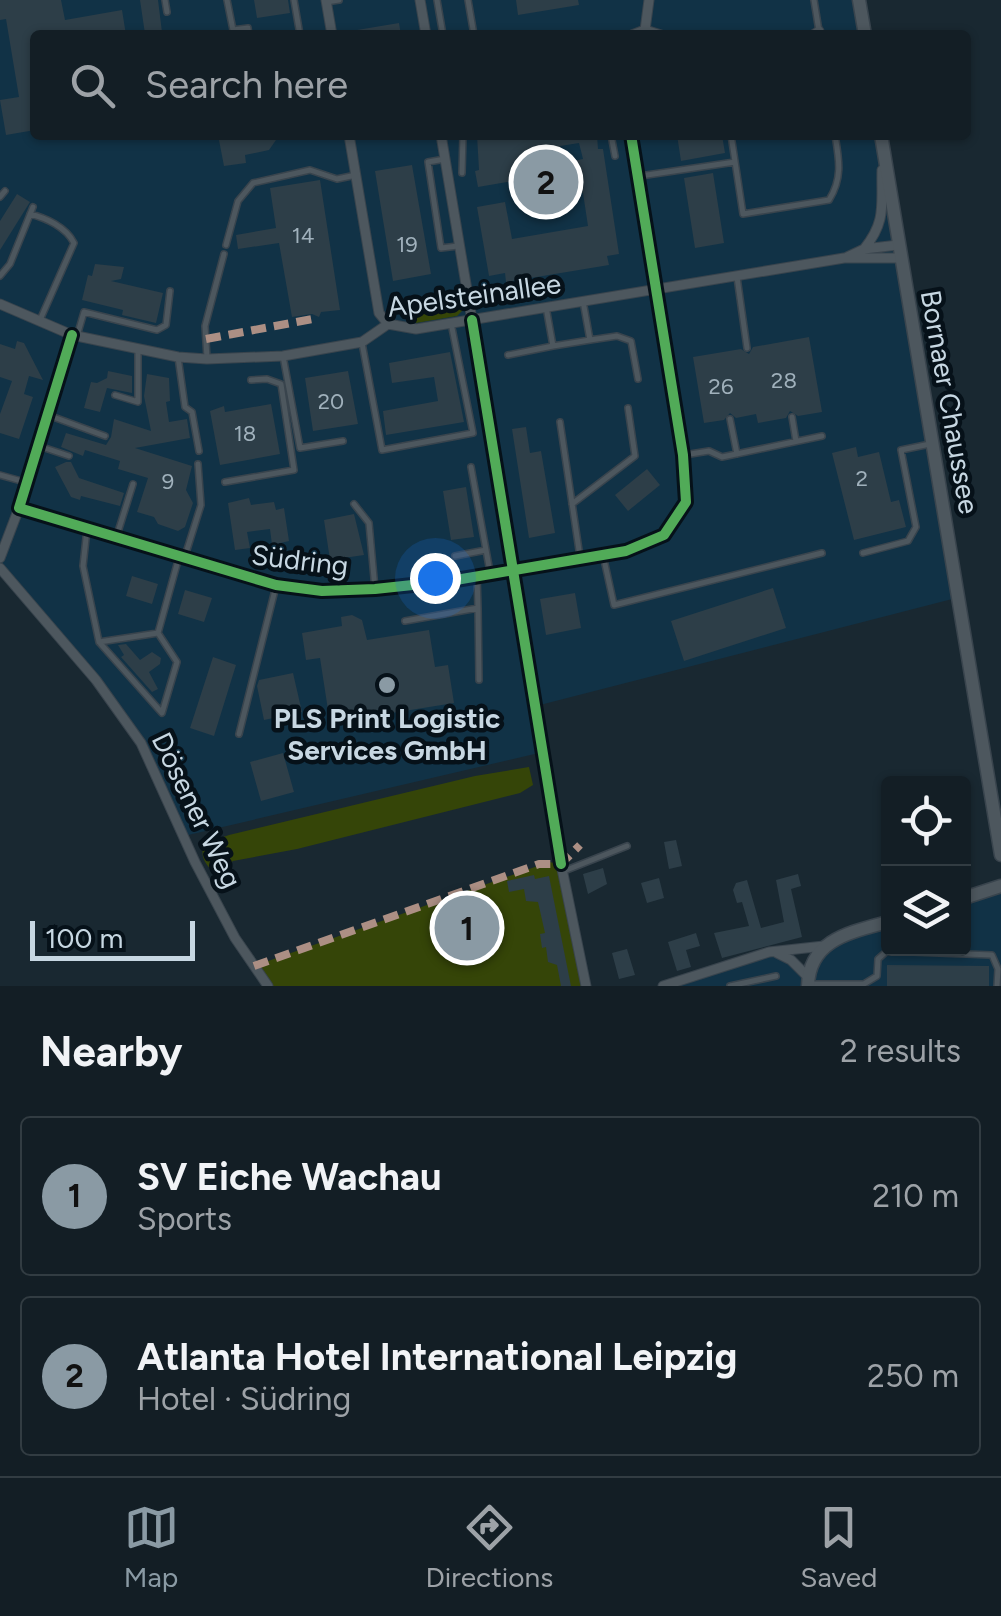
<!DOCTYPE html>
<html lang="en">
<head>
<meta charset="utf-8">
<style>
  body { margin:0; font-family:Figtree,sans-serif; background:#202b32; color:#f1f3f6 }
  .controls { position:absolute; right:30px; bottom:30px; display:grid; overflow:hidden; border-radius:10px; box-shadow:0 2px 8px #0004 }
  .controls button { width:90px; height:90px; display:grid; place-items:center; padding:0; border:0; border-bottom:2px solid #323c42; background:#131e25; color:#f1f3f6; font:50px sans-serif }
  .scale { position:absolute; left:30px; bottom:25px; width:165px; box-sizing:border-box; padding-left:10px; border:5px solid #c7d7e2; border-top:0; font-size:28px; line-height:35px; white-space:nowrap; color:#c7d7e2; -webkit-text-stroke:8px #061119; paint-order:stroke }
  .you { position:absolute; left:435px; top:578px; width:35px; height:35px; margin:-25px; border:8px solid #fff; border-radius:50%; background:#1a73e8; box-shadow:0 0 0 15px #1a73e833 }
  .badge { display:grid; place-items:center; width:65px; height:65px; border-radius:50%; background:#8a9aa4; color:#111; font-size:32px; font-weight:700 }
  .pin { position:absolute; translate:-50% -50%; border:5px solid #fff; box-shadow:0 2px 10px #0006 }
  .list { margin:0; padding:0; list-style:none }
  h2 { display:flex; justify-content:space-between; align-items:center; height:130px; margin:0; padding:0 40px; font-size:42px }
  h2 small { font-size:32px; font-weight:400; color:#9da2a7 }
  .list li { display:grid; grid-template-columns:65px 1fr auto; gap:30px; align-items:center; box-sizing:border-box; height:160px; margin:0 20px 20px; padding:0 20px; border:2px solid #323c42; border-radius:10px }
  .list b { display:block; font-size:38px; white-space:nowrap }
  .list p { margin:0; font-size:32px; white-space:nowrap; color:#9da2a7 }
  .list em { font-size:32px; font-style:normal; color:#9da2a7 }
  .icon { flex:none; width:55px; height:55px; fill:none; stroke:currentColor; stroke-width:2; stroke-linecap:round; stroke-linejoin:round }
  .map { position:relative; flex:none; width:1001px; height:986px; overflow:hidden }
  .search { position:absolute; background:#131e25; box-shadow:0 2px 8px #0004; left:30px; right:30px; top:30px; height:110px; display:flex; align-items:center; gap:25px; box-sizing:border-box; padding:0 35px; border-radius:10px; color:#9da2a7; font-size:38px }
  .sheet { height:490px; background:#131e25 }
  nav { display:flex; justify-content:space-around; align-items:center; box-sizing:border-box; height:140px; border-top:2px solid #323c42; background:#131e25; font-size:28px; color:#9da2a7 }
  nav a { display:grid; justify-items:center; gap:5px }
  nav .on { color:#8a9aa4 }
  .map>svg:first-child { display:block }
  .built { fill:#113246 }
  .green { fill:#354508 }
  .building { fill:#2d3e48; fill-rule:evenodd }
  .lines { fill:none; stroke-linecap:round; stroke-linejoin:round }
  .service-casing { stroke:#39444d; stroke-width:8 }
  .minor-casing { stroke:#39444d; stroke-width:11 }
  .secondary-casing { stroke:#39444d; stroke-width:15 }
  .service { stroke:#4d575e; stroke-width:5 }
  .minor { stroke:#4d575e; stroke-width:9 }
  .secondary { stroke:#4d575e; stroke-width:12 }
  .quiet { stroke:#ac8f84; stroke-width:8; stroke-dasharray:15 8; stroke-linecap:butt }
  .cycleway-casing { stroke:#061119; stroke-width:16 }
  .cycleway { stroke:#51ab58; stroke-width:10 }
  .poi-dot { fill:#8a9aa4; stroke:#061119; stroke-width:4 }
  .labels { text-anchor:middle; dominant-baseline:central; stroke-width:9; stroke-linejoin:round; paint-order:stroke }
  .number-label { font-size:22px; fill:#a0b1bc }
  .street-label { font-size:28px; fill:#c7d7e2; stroke:#061119 }
  .poi-label { font-size:28px; font-weight:bold; fill:#c7d7e2; stroke:#061119 }
</style>
</head>
<body>
<div class="map">
<svg width="1001" height="986" viewBox="0 0 1001 986">
  <rect width="100%" height="100%" fill="#192831"/>
  <path class="built" d="M0 0H859L865 35H35V135H881L960 597 536 706 543 752 184 836 158 774 96 680 0 569Z
    M1001 886V986H663L731 963 780 954 808 976 824 947 888 922V948H964V898Z"/>
  <path class="green" d="M462 291 465 308 457 316 416 323 415 314 410 310 455 303 453 293Z
    M529 767 533 785 520 793 297 849 233 861 217 875C207 866 199 858 204 844L229 835 475 776Z
    M549 862 561 864 586 986H268L254 966Z"/>
  <path class="building" d="M0 0H61L65 20 122 10 126 35H35V130L6 135 0 100 19 97 6 19 0 20Z
    M140 0H158L162 32 145 34Z
    M254 0H288L290 13 257 18Z
    M516 0H578L579 5 518 15Z
    M399 23 401 35H358L357 30Z
    M218 135H275L276 140 269 150 245 155 246 163 224 166Z
    M477 135H597L598 149H603L619 254 607 256 609 265 506 282 505 273 489 276 477 207 505 202 512 239 588 226 583 193 529 202 525 179 478 187 475 171 479 170ZM579 143 583 159 563 163 560 146Z
    M677 135H722L725 153 681 161Z
    M412 165 431 274 393 281 375 171Z
    M713 173 724 243 695 248 684 178Z
    M320 180 340 310 321 312 319 317 312 314 292 317 279 243 238 249 236 235 276 228 270 188Z
    M17 194 30 202 0 250V221Z
    M95 264 124 267 121 279 111 281 163 293 156 323 122 315 123 310 82 300 88 275 92 276Z
    M809 337 822 412 798 416 790 411 786 418 758 423 756 414 736 418 730 413 724 420 704 423 693 357 741 349 749 354 753 347Z
    M17 341 24 343 43 380 29 376 24 394 33 397 19 439 0 433V414L12 381 0 377V344L15 349Z
    M450 352 464 422 386 435 383 411 438 401 434 377 392 383 389 363Z
    M108 371 132 376V393L107 388 100 412 84 408 91 382 97 383 107 378Z
    M348 371 358 424 313 431 305 378Z
    M147 374 169 378 170 401 166 402 169 422 187 419 190 438 135 448 192 466 186 490 193 503 185 527 178 531 158 524 154 517 137 512 148 478 118 469 120 461 85 450 83 456 61 447 66 433 106 445 111 437 114 419 151 431 144 396Z
    M271 404 280 454 220 465 210 411 224 406 225 412Z
    M526 427 530 453 541 451 555 533 529 538 512 429Z
    M856 447 858 457 879 452 891 502 899 500 906 527 854 540 832 453Z
    M66 462H71L79 478 124 493 120 506 81 496 80 500 71 497 55 467Z
    M647 469 660 485 628 511 615 495Z
    M466 487 474 537 451 540 443 491Z
    M249 498 251 505 274 502 276 510 284 508 289 541 272 545 270 529 247 532 250 548 235 550 228 503Z
    M354 514 364 555 330 560 324 520Z
    M132 576 158 584 152 604 126 596Z
    M773 588 786 628 684 661 671 621Z
    M185 590 212 598 204 622 178 614Z
    M575 593 581 628 546 635 540 599Z
    M352 615 362 620 367 640 429 630 435 667 448 665 454 703 330 723 320 658 306 660 302 633 342 626 341 617Z
    M126 644 140 660 152 652 161 658 160 664 149 672 158 689 152 692 121 657 124 655 118 645Z
    M213 657 236 665 214 736 190 728Z
    M293 673 302 712 264 720 257 686 259 680Z
    M283 753 294 792 261 801 250 762Z
    M676 840 682 866 669 869 664 842Z
    M603 868 607 884 588 894 583 874Z
    M798 874 801 886 791 889 802 937 722 958 714 933 749 926 742 902 737 903 733 890 736 883 747 880 761 928 784 922 776 880Z
    M534 875 535 879 549 876 571 986H561L557 965 548 962 546 947 542 948 540 934 545 933 538 902 526 901 524 889 509 892 507 881Z
    M659 878 664 898 647 903 641 883Z
    M696 933 700 946 686 950 691 967 677 971 668 942Z
    M627 949 635 975 619 979 612 953Z
    M887 965 989 966V986H887Z"/>
  <g class="lines">
    <g class="service-casing">
      <path id="service" d="M165 0 167 12
        M227 0 233 30 248 28 249 35
        M294 0 300 35
        M437 0 443 35
        M468 0 474 35
        M814 0 819 31
        M326 2 339 0
        M611 135 615 156
        M731 135 743 214 829 200C843 178 839 159 835 135
        M445 159 428 162 441 248 458 246
        M462 173 463 135
        M640 176 735 162
        M0 197 5 191
        M30 214C46 218 66 227 74 243L40 320
        M226 245 238 201 253 183 310 170 337 179 356 175
        M0 276 10 264 33 207
        M737 277 747 348
        M77 336 84 312 157 330 166 325 170 291
        M590 340 617 336 631 341 638 379
        M362 343 382 450 473 433 451 323
        M553 346 590 340 583 301
        M508 355 553 346 546 307
        M283 356 300 448 343 441
        M178 357 185 407 192 412 199 451
        M207 358 205 326 224 254
        M115 395 138 402V350
        M48 415 105 436
        M792 417 796 441
        M730 419 737 454
        M560 422 580 557
        M39 446 69 456
        M684 455 709 451 722 457 822 436
        M471 467 490 572
        M0 475 25 482
        M225 482 294 470 281 384 267 379 251 380
        M354 504 369 523 375 589
        M572 504 635 456 628 408
        M87 529 83 566 99 642
        M117 535 133 484
        M863 553 908 541 916 527 901 450 930 444
        M603 555 614 605 822 553
        M185 556 201 505 198 464
        M455 556 486 550
        M478 608 479 680
        M405 621 478 608 477 576
        M158 633 99 642 162 713 177 662 158 633 179 557
        M239 734 276 586
        M564 871 627 846
        M811 984H864L877 976 878 959 887 951 992 955 998 969 997 986
        M730 986 776 976"/>
    </g>
    <g class="minor-casing">
      <path id="minor" d="M326 0 332 35
        M420 0 426 35
        M645 30 649 0
        M632 35 645 30 661 35
        M813 35 819 31
        M349 135 379 313 388 324
        M441 135 472 320
        M864 249C887 221 881 204 882 170
        M847 257 864 249 898 245
        M0 304 72 335 178 357 207 359 283 356 362 342 388 324
        M388 324 416 329 844 258H900
        M72 335 19 508 276 585 322 591 375 589 450 581 626 551 664 535 686 502 683 455 631 135
        M0 558 19 508
        M0 568 96 680 141 743 195 862 235 938 268 986
        M561 864 586 986
        M777 953 791 960 808 977
        M663 986 769 952 824 946"/>
    </g>
    <g class="secondary-casing">
      <path id="secondary" d="M859 0 865 35
        M881 135 1001 855
        M964 898 1001 886
        M808 986C809 939 852 932 888 922"/>
    </g>
    <use href="#service" class="service"/>
    <use href="#minor" class="minor"/>
    <use href="#secondary" class="secondary"/>
    <path class="quiet" d="M206 339 318 318
      M254 966 539 864H561L580 845"/>
    <g class="cycleway-casing">
      <path id="cycleway" d="M472 320 561 864
        M72 335 19 508 276 585 322 591 375 589 450 581 626 551 664 535 686 502 683 455 631 135"/>
    </g>
    <use href="#cycleway" class="cycleway"/>
  </g>
  <circle class="poi-dot" cx="387" cy="685" r="10"/>
  <g class="labels">
    <g class="number-label">
      <text x="303" y="235">14</text>
      <text x="407" y="244">19</text>
      <text x="784" y="380">28</text>
      <text x="721" y="386">26</text>
      <text x="331" y="401">20</text>
      <text x="245" y="433">18</text>
      <text x="862" y="478">2</text>
      <text x="168" y="481">9</text>
    </g>
    <g class="street-label">
      <text transform="translate(474 295) rotate(-8)">Apelsteinallee</text>
      <text transform="translate(950 402) rotate(80)">Bornaer Chaussee</text>
      <text transform="translate(300 560) rotate(7)">Südring</text>
      <text transform="translate(197 810) rotate(64)">Dösener Weg</text>
    </g>
    <g class="poi-label">
      <text x="387" y="718">PLS Print Logistic<tspan x="387" dy="32">Services GmbH</tspan></text>
    </g>
  </g>
</svg>
<div class="controls">
<button><svg class="icon" aria-label="locate" viewBox="0 0 24 24"><circle cx="12" cy="12" r="6"/><path d="M12 2v4M12 18v4M2 12h4M18 12h4"/></svg></button>
<button><svg class="icon" aria-label="layers" viewBox="0 0 24 24"><path d="M12 4l9 5-9 5-9-5zM3 14l9 5 9-5"/></svg></button>
</div>
<div class="scale">100 m</div>
<div class="you"></div>
<div class="pin badge" style="left:467px;top:928px">1</div>
<div class="pin badge" style="left:546px;top:182px">2</div>
<div class="search"><svg class="icon" aria-label="search" viewBox="0 0 24 24"><circle cx="10" cy="10" r="6"/><path d="M15 15l6 6"/></svg>Search here</div>
</div>
<section class="sheet">
<h2>Nearby<small>2 results</small></h2>
<ul class="list">
<li><span class="badge">1</span><div><b>SV Eiche Wachau</b><p>Sports</p></div><em>210 m</em></li>
<li><span class="badge">2</span><div><b>Atlanta Hotel International Leipzig</b><p>Hotel · Südring</p></div><em>250 m</em></li>
</ul>
</section>
<nav>
<a class="on"><svg class="icon" aria-label="map" viewBox="0 0 24 24"><path d="M3 6l6-2 6 2 6-2v14l-6 2-6-2-6 2zM9 4v14M15 6v14"/></svg>Map</a>
<a><svg class="icon" aria-label="directions" viewBox="0 0 24 24"><path d="M12 3l9 9-9 9-9-9zM9 14v-3h6M13 9l2 2-2 2"/></svg>Directions</a>
<a><svg class="icon" aria-label="saved" viewBox="0 0 24 24"><path d="M7 4h10v16l-5-4-5 4z"/></svg>Saved</a>
</nav>
</body>
</html>
